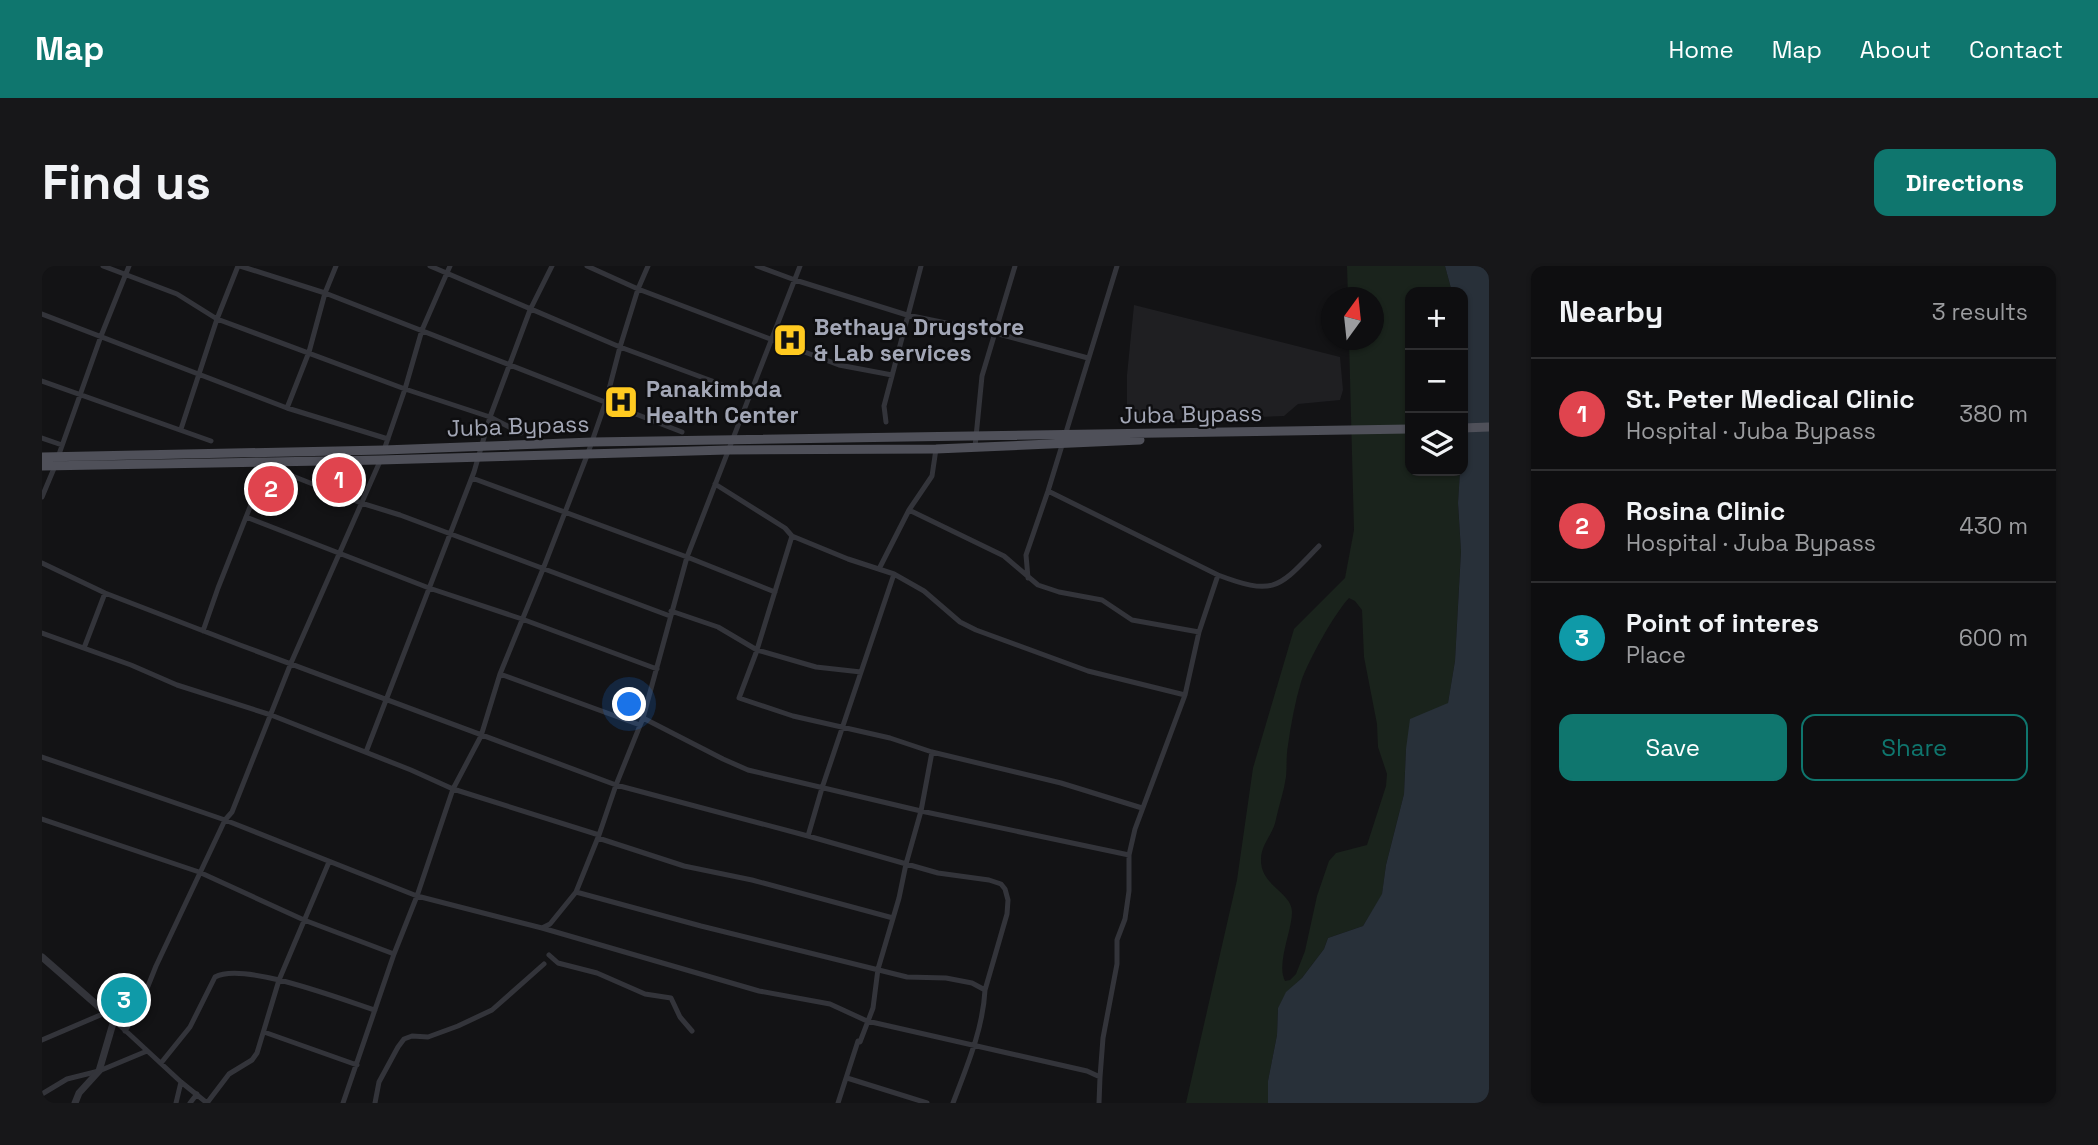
<!DOCTYPE html>
<html lang="en">
<head>
<meta charset="utf-8">
<style>
  body { margin:0; font-family:"Space Grotesk",sans-serif; background:#171719; color:#f1f3f6 }
  .controls { position:absolute; right:21px; top:21px; display:grid; overflow:hidden; border-radius:14px; box-shadow:0 2px 5px #0004 }
  .controls button { width:63px; height:63px; display:grid; place-items:center; padding:0; border:0; border-bottom:2px solid #2e2e30; background:#0e0e10; color:#f1f3f6; font:35px sans-serif }
  .compass { position:absolute; left:1279px; top:21px; width:63px; height:63px; border-radius:50%; background:#0e0e10; box-shadow:0 2px 5px #0004; rotate:15deg }
  .you { position:absolute; left:588px; top:439px; width:24px; height:24px; margin:-18px; border:5px solid #fff; border-radius:50%; background:#1a73e8; box-shadow:0 0 0 10px #1a73e833 }
  .badge { display:grid; place-items:center; width:46px; height:46px; border-radius:50%; background:#0f766e; color:#fff; font-size:23px; font-weight:700 }
  .pin { position:absolute; translate:-50% -50%; border:4px solid #fff; box-shadow:0 2px 7px #0006 }
  .list { margin:0; padding:0; list-style:none }
  h2 { display:flex; justify-content:space-between; align-items:center; height:91px; margin:0; padding:0 28px; font-size:30px }
  h2 small { font-size:23px; font-weight:400; color:#9b9c9f }
  .list li { display:grid; grid-template-columns:46px 1fr auto; gap:21px; align-items:center; box-sizing:border-box; height:112px; padding:0 28px; border-top:2px solid #2e2e30 }
  .list b { display:block; font-size:26px; white-space:nowrap }
  .list p { margin:0; font-size:23px; white-space:nowrap; color:#9b9c9f }
  .list em { font-size:23px; font-style:normal; color:#9b9c9f }
  .actions { display:flex; gap:14px; padding:21px 28px }
  .actions a { flex:1; padding:16px 0; border:2px solid #0f766e; border-radius:14px; text-align:center; font-size:24px; color:#0f766e }
  .actions .main { background:#0f766e; color:#fff }
  .icon { flex:none; width:38px; height:38px; fill:none; stroke:currentColor; stroke-width:2; stroke-linecap:round; stroke-linejoin:round }
  .map { position:relative; flex:none; width:1447px; height:837px; overflow:hidden; border-radius:14px }
  header { display:flex; align-items:center; gap:42px; box-sizing:border-box; height:98px; padding:0 35px; background:#0f766e; color:#fff }
  header strong { font-size:33px }
  nav { display:flex; gap:38px; margin-inline-start:auto; font-size:24px }
  .intro { display:flex; align-items:center; justify-content:space-between; box-sizing:border-box; height:168px; padding:0 42px }
  h1 { margin:0; font-size:49px }
  .button { padding:18px 32px; border-radius:14px; background:#0f766e; color:#fff; font-size:24px; font-weight:700 }
  main { display:flex; gap:42px; padding:0 42px }
  aside { flex:1; background:#0e0e10; border-radius:14px; box-shadow:0 2px 5px #0004 }
  .map>svg:first-child { display:block }
  .built { fill:#1f1f22 }
  .green { fill:#1a231c; fill-rule:evenodd }
  .water { fill:#283039 }
  .lines { fill:none; stroke-linecap:round; stroke-linejoin:round }
  .minor { stroke:#33343a; stroke-width:5 }
  .tertiary { stroke:#33343a; stroke-width:7 }
  .primary { stroke:#4f5059; stroke-width:9 }
  .labels { text-anchor:middle; dominant-baseline:central; stroke-width:5; stroke-linejoin:round; paint-order:stroke }
  .poi-label { font-size:23px; font-weight:bold; fill:#a3a7b6; stroke:#0e0e10; text-anchor:start }
  .street-label { font-size:23px; fill:#a3a7b6; stroke:#0e0e10 }
</style>
</head>
<body>
<header>
<strong>Map</strong>
<nav><a>Home</a><a>Map</a><a>About</a><a>Contact</a></nav>
</header>
<div class="intro"><h1>Find us</h1><a class="button">Directions</a></div>
<main>
<div class="map">
<svg width="1447" height="837" viewBox="0 0 1447 837">
  <rect width="100%" height="100%" fill="#131315"/>
  <path class="built" d="M1092 39 1298 91 1301 124 1298 134 1256 138 1242 150 1121 154 1085 152V109Z"/>
  <path class="green" d="M1305 0H1403L1410 26H1368V205H1418L1416 238 1419 284 1413 395 1406 437 1364 483 1362 528 1344 599 1340 629 1321 660 1286 672 1282 683 1260 712 1244 727 1236 742 1235 769 1226 815V837H1144L1195 614 1211 502 1252 363 1303 312 1312 264 1307 74H1332V32L1306 31ZM1307 332 1313 335 1320 344 1322 391 1335 458 1336 481 1345 508 1344 520 1325 579 1294 587 1287 595 1275 630 1263 685 1254 708 1248 714 1243 715C1234 698 1250 665 1250 646 1250 626 1218 620 1219 593 1219 578 1232 567 1234 553 1237 539 1242 525 1244 511 1245 501 1244 490 1246 479 1249 458 1253 436 1259 416 1266 395 1292 348 1307 332Z"/>
  <path class="water" d="M1403 0H1447V837H1226V815L1235 769 1236 742 1244 726 1260 712 1282 683 1286 672 1321 660 1340 628 1344 599 1362 528 1364 483 1368 453 1406 437 1413 395 1419 285 1416 237 1418 205H1421V26H1410Z"/>
  <g class="lines">
    <path class="minor" d="M61 0 135 28 175 53 363 123 448 151 479 167
      M198 0 283 27 640 166
      M388 0 578 81 708 129
      M545 0 596 23 797 99 850 109
      M715 0 753 14 865 49 953 67 1046 92
      M0 48 245 142 346 173
      M0 115 169 175
      M245 142 267 86 283 27 294 0
      M844 156 842 140 879 0
      M139 163 175 53 196 0
      M0 172 20 179
      M933 181 940 110 973 0
      M342 184 363 123 380 64 408 0
      M16 191 59 70 87 0
      M225 200 319 237 358 249 628 350
      M430 212 645 291 733 326
      M673 218 743 262 750 270 806 293 852 308 882 325 918 356 934 364 1046 405 1143 429
      M1006 225 1176 309C1234 331 1237 321 1277 280
      M0 231 13 200
      M867 244 962 290 996 319 1017 326 1060 334 1090 354 1157 366
      M204 251 387 322 480 353 615 403
      M750 270 714 387 697 432 751 450 848 472 890 486 1019 517 1100 542
      M0 297 63 327 198 379 574 519 766 570 896 607 947 614 959 618 963 623 966 634 965 648 943 724
      M837 303 867 244 890 210 894 183
      M986 312 984 289 1006 225 1075 0
      M629 345 676 361 715 384 774 401 819 406
      M161 365 176 322 225 198
      M0 367 89 399 135 419 229 449 369 504 411 523 557 569
      M42 382 63 327
      M458 408 598 459
      M601 452 681 493 706 504 879 545 1087 589
      M324 486 432 206 448 151 488 44 510 0
      M0 491 183 554 375 630 500 662 508 658 534 626 557 569 574 519 601 452 645 291 758 0
      M0 553 157 606 262 654 352 688
      M766 570 780 522 852 308
      M556 572 642 600 710 614 851 652
      M534 626 659 660 865 711 904 712 930 717 943 724C941 763 925 800 911 837
      M500 662 717 725 788 738 825 755 1045 805 1058 811 1057 837
      M507 689 516 697 555 707 603 728 629 732 638 751 650 765
      M72 754 139 816 165 837
      M83 765 98 740 114 700 183 554 190 546 249 397 339 193
      M222 766 315 799
      M0 774 63 747
      M119 797 148 761 173 711C201 695 301 734 333 744
      M1058 811 1061 772 1075 698V674L1083 653 1087 625V589L1093 563 1143 429 1157 366 1176 309
      M805 812 885 837
      M0 828 25 813 57 805 105 785
      M134 837 139 816
      M148 837 155 828
      M165 837 187 808 210 794 215 787 237 714 287 596
      M301 837 352 688 375 630 411 523 439 470 458 408 501 303 546 187 564 135 578 81 596 23 606 0
      M333 837 337 816 356 781 362 773 370 770 386 771 416 760 450 744 502 698
      M796 837 816 775 818 776 831 742 836 703 857 632 864 598 879 545 890 486"/>
    <path class="tertiary" d="M0 691 72 754 57 805 37 827 33 837"/>
    <path class="primary" d="M1421 162 1447 161
      M0 191 342 184 550 176 1368 163
      M0 200 338 194 685 184 894 183 1098 174"/>
  </g>
  <defs>
    <g id="hospital-square" transform="scale(1.75)"><rect x="-9" y="-9" width="18" height="18" rx="4" fill="#ffca20" stroke="#0e0e10"/><path d="M-5-5h3v3.5h4V-5h3V5h-3V1.5h-4V5h-3Z" fill="#111"/></g>
  </defs>
  <g fill-rule="evenodd">
    <use href="#hospital-square" x="748" y="74"/>
    <use href="#hospital-square" x="579" y="136"/>
  </g>
  <g class="labels">
    <g class="poi-label">
      <text x="772" y="61">Bethaya Drugstore<tspan x="772" dy="26">&amp; Lab services</tspan></text>
      <text x="604" y="123">Panakimbda<tspan x="604" dy="26">Health Center</tspan></text>
    </g>
    <g class="street-label">
      <text transform="translate(1149 148) rotate(-1)">Juba Bypass</text>
      <text transform="translate(476 160) rotate(-2)">Juba Bypass</text>
    </g>
  </g>
</svg>
<div class="controls">
<button>+</button>
<button>−</button>
<button><svg class="icon" aria-label="layers" viewBox="0 0 24 24"><path d="M12 4l9 5-9 5-9-5zM3 14l9 5 9-5"/></svg></button>
</div>
<svg class="compass" viewBox="-18 -18 36 36"><path d="M0-13l5 13h-10z" fill="#e53935"/><path d="M0 13l5-13h-10z" fill="#9b9c9f"/></svg>
<div class="you"></div>
<div class="pin badge" style="left:297px;top:214px;background:#e0444e">1</div>
<div class="pin badge" style="left:229px;top:223px;background:#e0444e">2</div>
<div class="pin badge" style="left:82px;top:734px;background:#0f9aa8">3</div>
</div>
<aside>
<h2>Nearby<small>3 results</small></h2>
<ul class="list">
<li><span class="badge" style="background:#e0444e">1</span><div><b>St. Peter Medical Clinic</b><p>Hospital · Juba Bypass</p></div><em>380 m</em></li>
<li><span class="badge" style="background:#e0444e">2</span><div><b>Rosina Clinic</b><p>Hospital · Juba Bypass</p></div><em>430 m</em></li>
<li><span class="badge" style="background:#0f9aa8">3</span><div><b>Point of interes</b><p>Place</p></div><em>600 m</em></li>
</ul>
<div class="actions"><a class="main">Save</a><a>Share</a></div>
</aside>
</main>
</body>
</html>
